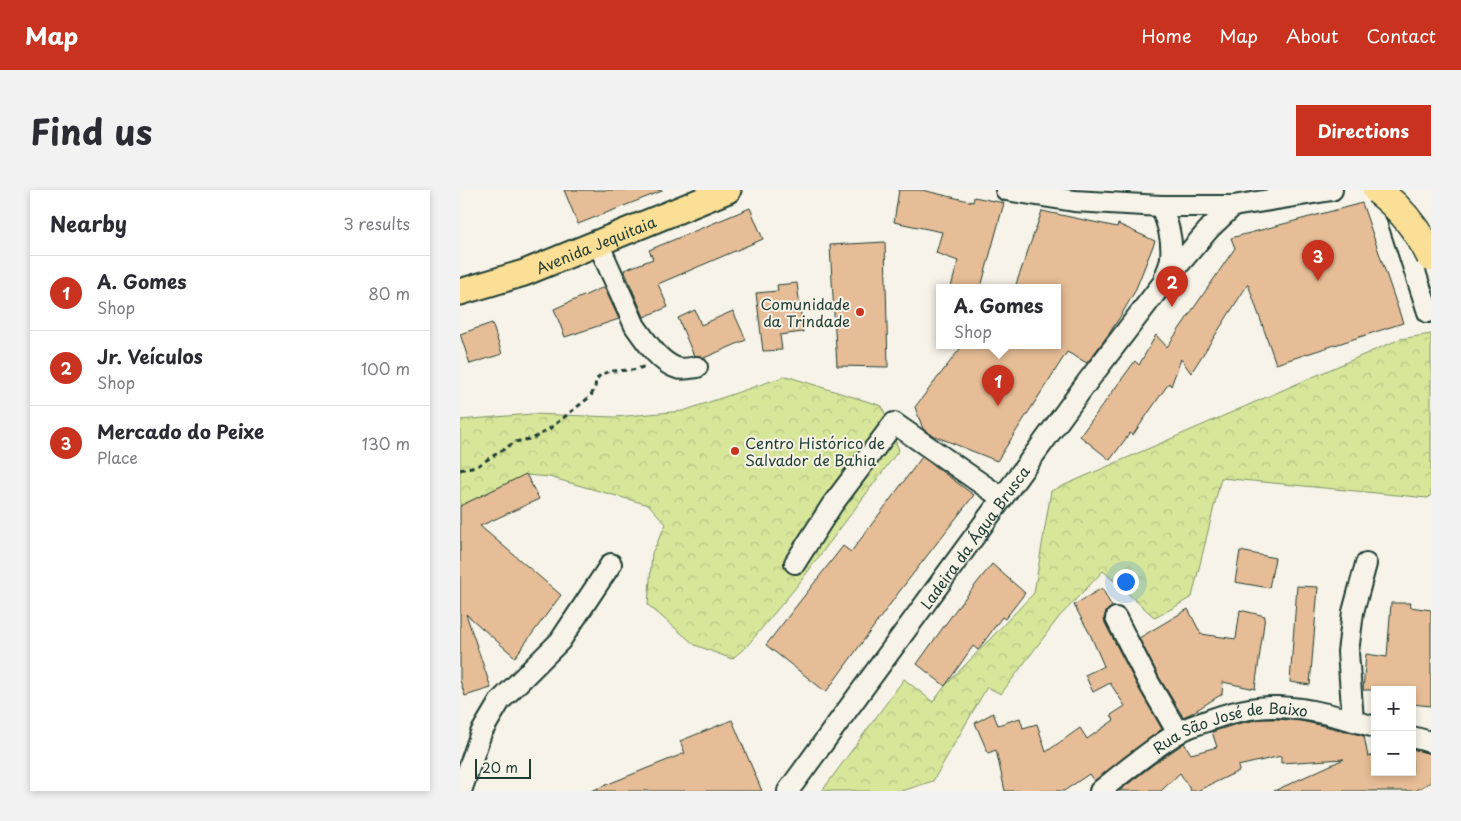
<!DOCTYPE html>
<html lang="en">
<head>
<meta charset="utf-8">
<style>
  body { margin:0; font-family:"Playpen Sans",sans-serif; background:#f2f2f3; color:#2b2b33 }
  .controls { position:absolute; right:15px; bottom:15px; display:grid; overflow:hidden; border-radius:0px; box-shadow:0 2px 8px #0003 }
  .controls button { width:45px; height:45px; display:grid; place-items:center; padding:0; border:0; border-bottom:1px solid #e1e1e2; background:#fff; color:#2b2b33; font:25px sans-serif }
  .scale { position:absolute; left:15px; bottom:12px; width:56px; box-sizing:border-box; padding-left:5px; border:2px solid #1f3d34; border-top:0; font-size:14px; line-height:18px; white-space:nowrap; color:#1f3d34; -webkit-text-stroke:4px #f7f3e8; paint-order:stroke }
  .you { position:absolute; left:665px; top:391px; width:18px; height:18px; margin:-12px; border:4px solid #fff; border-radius:50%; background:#1a73e8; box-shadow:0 0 0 8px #1a73e833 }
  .badge { display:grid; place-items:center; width:32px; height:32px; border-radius:50%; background:#c8321e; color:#fff; font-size:16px; font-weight:700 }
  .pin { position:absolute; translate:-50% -41px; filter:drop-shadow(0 1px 2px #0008) }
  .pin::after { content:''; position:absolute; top:26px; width:18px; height:15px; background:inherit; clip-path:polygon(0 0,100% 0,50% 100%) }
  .popup { position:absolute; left:476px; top:94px; width:125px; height:65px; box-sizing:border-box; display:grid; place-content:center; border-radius:0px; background:#fff; filter:drop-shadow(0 1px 4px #0005); font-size:16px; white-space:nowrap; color:#7c7c81 }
  .popup b { font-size:19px; color:#2b2b33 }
  .popup::after { content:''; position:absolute; left:50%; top:100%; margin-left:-10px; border:10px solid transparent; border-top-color:#fff }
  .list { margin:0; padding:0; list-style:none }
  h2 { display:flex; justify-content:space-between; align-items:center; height:65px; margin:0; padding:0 20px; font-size:21px }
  h2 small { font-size:16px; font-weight:400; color:#7c7c81 }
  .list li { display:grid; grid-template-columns:32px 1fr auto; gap:15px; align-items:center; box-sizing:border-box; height:75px; padding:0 20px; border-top:1px solid #e1e1e2 }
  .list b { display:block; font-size:19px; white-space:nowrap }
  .list p { margin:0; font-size:16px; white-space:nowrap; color:#7c7c81 }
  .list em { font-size:16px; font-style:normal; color:#7c7c81 }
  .map { position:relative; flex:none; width:971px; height:601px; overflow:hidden; border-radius:0px }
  header { display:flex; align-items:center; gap:30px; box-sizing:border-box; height:70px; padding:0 25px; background:#c8321e; color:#fff }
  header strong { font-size:24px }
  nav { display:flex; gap:28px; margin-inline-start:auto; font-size:18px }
  .intro { display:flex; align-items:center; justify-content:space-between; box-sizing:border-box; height:120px; padding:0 30px }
  h1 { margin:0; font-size:35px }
  .button { padding:12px 22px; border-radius:0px; background:#c8321e; color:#fff; font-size:18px; font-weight:700 }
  main { display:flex; gap:30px; padding:0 30px }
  aside { flex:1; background:#fff; border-radius:0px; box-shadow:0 2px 8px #0003 }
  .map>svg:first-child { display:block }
  .forest { fill:url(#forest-crowns); stroke:#7b9266 }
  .building { fill:#e6bd96; stroke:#1f3d34 }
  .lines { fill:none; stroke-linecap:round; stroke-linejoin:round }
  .minor-casing { stroke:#1f3d34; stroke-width:24 }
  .major-casing { stroke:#1f3d34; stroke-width:29 }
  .path { stroke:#1f3d34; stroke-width:3; stroke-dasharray:5 4; stroke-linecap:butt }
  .minor { stroke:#f7f3e8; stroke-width:20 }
  .major { stroke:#fbdf96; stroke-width:25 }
  .highway-bridge-casing { stroke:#1f3d34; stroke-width:31; stroke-linecap:butt }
  .highway-bridge { stroke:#fbdf96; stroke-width:28 }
  .poi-dot { fill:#c8321e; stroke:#f7f3e8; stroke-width:2 }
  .labels { text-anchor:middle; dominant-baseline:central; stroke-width:4; stroke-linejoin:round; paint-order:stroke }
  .street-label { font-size:15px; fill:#1f3d34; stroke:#f7f3e8 }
  .poi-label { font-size:15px; fill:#1f3d34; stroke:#f7f3e8; text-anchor:end }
</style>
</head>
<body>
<header>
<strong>Map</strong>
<nav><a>Home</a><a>Map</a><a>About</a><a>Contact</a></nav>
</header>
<div class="intro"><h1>Find us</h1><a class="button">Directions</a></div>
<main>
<aside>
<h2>Nearby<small>3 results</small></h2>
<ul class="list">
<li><span class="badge">1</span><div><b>A. Gomes</b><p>Shop</p></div><em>80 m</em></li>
<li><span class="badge">2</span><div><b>Jr. Veículos</b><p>Shop</p></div><em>100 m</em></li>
<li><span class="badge">3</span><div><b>Mercado do Peixe</b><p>Place</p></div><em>130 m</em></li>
</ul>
</aside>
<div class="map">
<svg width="971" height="601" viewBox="0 0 971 601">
  <defs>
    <pattern id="forest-crowns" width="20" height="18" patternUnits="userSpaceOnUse" patternTransform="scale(1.25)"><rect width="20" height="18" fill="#d7e699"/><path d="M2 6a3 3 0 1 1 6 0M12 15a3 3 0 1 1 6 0" fill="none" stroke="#b8c684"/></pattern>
  </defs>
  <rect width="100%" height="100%" fill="#f7f3e8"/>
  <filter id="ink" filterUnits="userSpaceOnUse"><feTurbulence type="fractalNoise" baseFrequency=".02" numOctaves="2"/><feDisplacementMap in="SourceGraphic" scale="10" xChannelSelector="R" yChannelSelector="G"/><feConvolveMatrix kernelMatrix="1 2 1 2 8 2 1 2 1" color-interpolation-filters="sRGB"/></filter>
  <g filter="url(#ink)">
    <path class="forest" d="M971 144V305L968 308 761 288 732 407 695 428 643 381 599 427 541 504 527 497 473 591 442 601H362L444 489 473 512 485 496 574 403 591 301 940 149Z
      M326 186 422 216 439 260 337 396 287 456 272 469 235 455 188 415 192 363 206 334 189 315 89 287 66 285 0 316V230L71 224 155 227 223 221Z"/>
    <path class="building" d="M104 0H202V1L118 34Z
      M439 0H462L513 12 514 7 544 13 521 97H491L498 71 476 63 482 42 434 32Z
      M902 13 943 133 816 174 788 94 731 183 721 169 711 196 709 193 673 245 670 243 650 270 620 246 675 171 679 175 696 145 707 157 775 58 771 48Z
      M290 18 303 49 198 94 208 117 184 127 164 80 193 69 189 60Z
      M582 21 657 37 658 34 695 51 675 101 660 127 648 145 627 173 607 162 537 271 472 245 463 239 455 217 503 155H597V97H555Z
      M425 52 428 177 377 176 370 55Z
      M337 93 343 142 320 145 322 160 303 161 296 103 318 101 317 95Z
      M144 97 159 129 105 147 94 119Z
      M235 120 241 135 273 121 286 150 244 168 241 166H234L218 128Z
      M32 133 42 164 10 174 0 144Z
      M462 267 514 305 439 402 366 502 306 455 383 356 391 362Z
      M66 284 79 309 20 336 101 405 55 467 6 424 31 498 5 506 0 490V316Z
      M780 361 815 368 809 398 775 392Z
      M532 374 565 403 545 429 542 427 518 460 513 456 485 496 457 474 497 418Z
      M837 396 858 397 850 495 830 492Z
      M642 398 652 417 646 422 644 428 645 433 679 499 702 539 634 591 629 584 604 601H545L536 560 528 563 515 533 533 523 538 535 560 528 563 538 577 534 586 562 620 538 627 549 654 530 651 525 665 516 650 493 633 502 625 485 644 476 630 444 614 415Z
      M931 413H951L950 417 971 420V516L952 514V500H903L906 464 927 467Z
      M728 419 741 444 776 449 780 420 805 426 795 499 763 492 762 504 732 523 723 527 699 487 679 448Z
      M801 529H818L841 531 864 536 904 546 908 567 915 564V582H952V559L971 564V592L955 601H814L884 569 821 573V566L778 576 779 581 737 601H731L720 583 701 601H659L694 574 723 554 724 553 731 564 757 557 752 542 777 534Z
      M272 530 302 601H131L225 563 220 551Z"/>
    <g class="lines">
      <g class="minor-casing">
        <g id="minor">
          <path d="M546 0 614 11 701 16H773L872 0"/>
          <path d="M701 16C707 32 713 49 711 67 711 74 707 81 705 87"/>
          <path d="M936 23 968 122"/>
          <path d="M138 53 175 136C185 150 200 173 217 178 223 180 230 178 237 177"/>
          <path d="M335 373 372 315 434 233 542 308"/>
          <path d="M656 428 689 493 718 543"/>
          <path d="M893 531 888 462 893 422 906 374"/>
          <path d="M952 547 971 552"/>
          <path d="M1 601 21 543 40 511 100 451 151 374"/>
          <path id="s1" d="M328 601 628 191 703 93 750 38 773 16"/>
          <path id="s2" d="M640 601C665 581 689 561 716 544 724 539 734 535 744 532 767 523 793 516 818 517 850 518 884 528 915 537"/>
        </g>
      </g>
      <g class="major-casing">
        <g id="major">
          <path id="s3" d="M0 102 64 83 268 0"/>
        </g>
      </g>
      <path class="path" d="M0 280 19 275 55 252 74 248 89 239 131 206 135 197 136 190 141 184 153 181 172 180 184 177"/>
      <use href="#minor" class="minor"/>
      <use href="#major" class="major"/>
      <g class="highway-bridge-casing">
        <path id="highway-bridge" d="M917 0C941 18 958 40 971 67"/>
      </g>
      <use href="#highway-bridge" class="highway-bridge"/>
    </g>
  </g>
  <g class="poi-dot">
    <circle cx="400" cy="122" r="5"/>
    <circle cx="275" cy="261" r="5"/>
  </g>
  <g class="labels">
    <g class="street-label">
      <text stroke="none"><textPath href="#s3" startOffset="144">Avenida Jequitaia</textPath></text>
      <text stroke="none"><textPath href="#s1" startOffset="315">Ladeira da Água Brusca</textPath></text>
      <text stroke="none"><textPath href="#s2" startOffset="150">Rua São José de Baixo</textPath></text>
    </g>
    <g class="poi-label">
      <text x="390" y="113">Comunidade<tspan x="390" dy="17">da Trindade</tspan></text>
      <text x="285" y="252" text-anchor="start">Centro Histórico de<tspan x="285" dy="17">Salvador de Bahia</tspan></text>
    </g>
  </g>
</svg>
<div class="controls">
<button>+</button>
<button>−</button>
</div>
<div class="scale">20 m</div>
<div class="you"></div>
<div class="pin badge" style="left:538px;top:216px">1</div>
<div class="popup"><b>A. Gomes</b>Shop</div>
<div class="pin badge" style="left:712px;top:117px">2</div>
<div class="pin badge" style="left:858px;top:91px">3</div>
</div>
</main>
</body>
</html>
